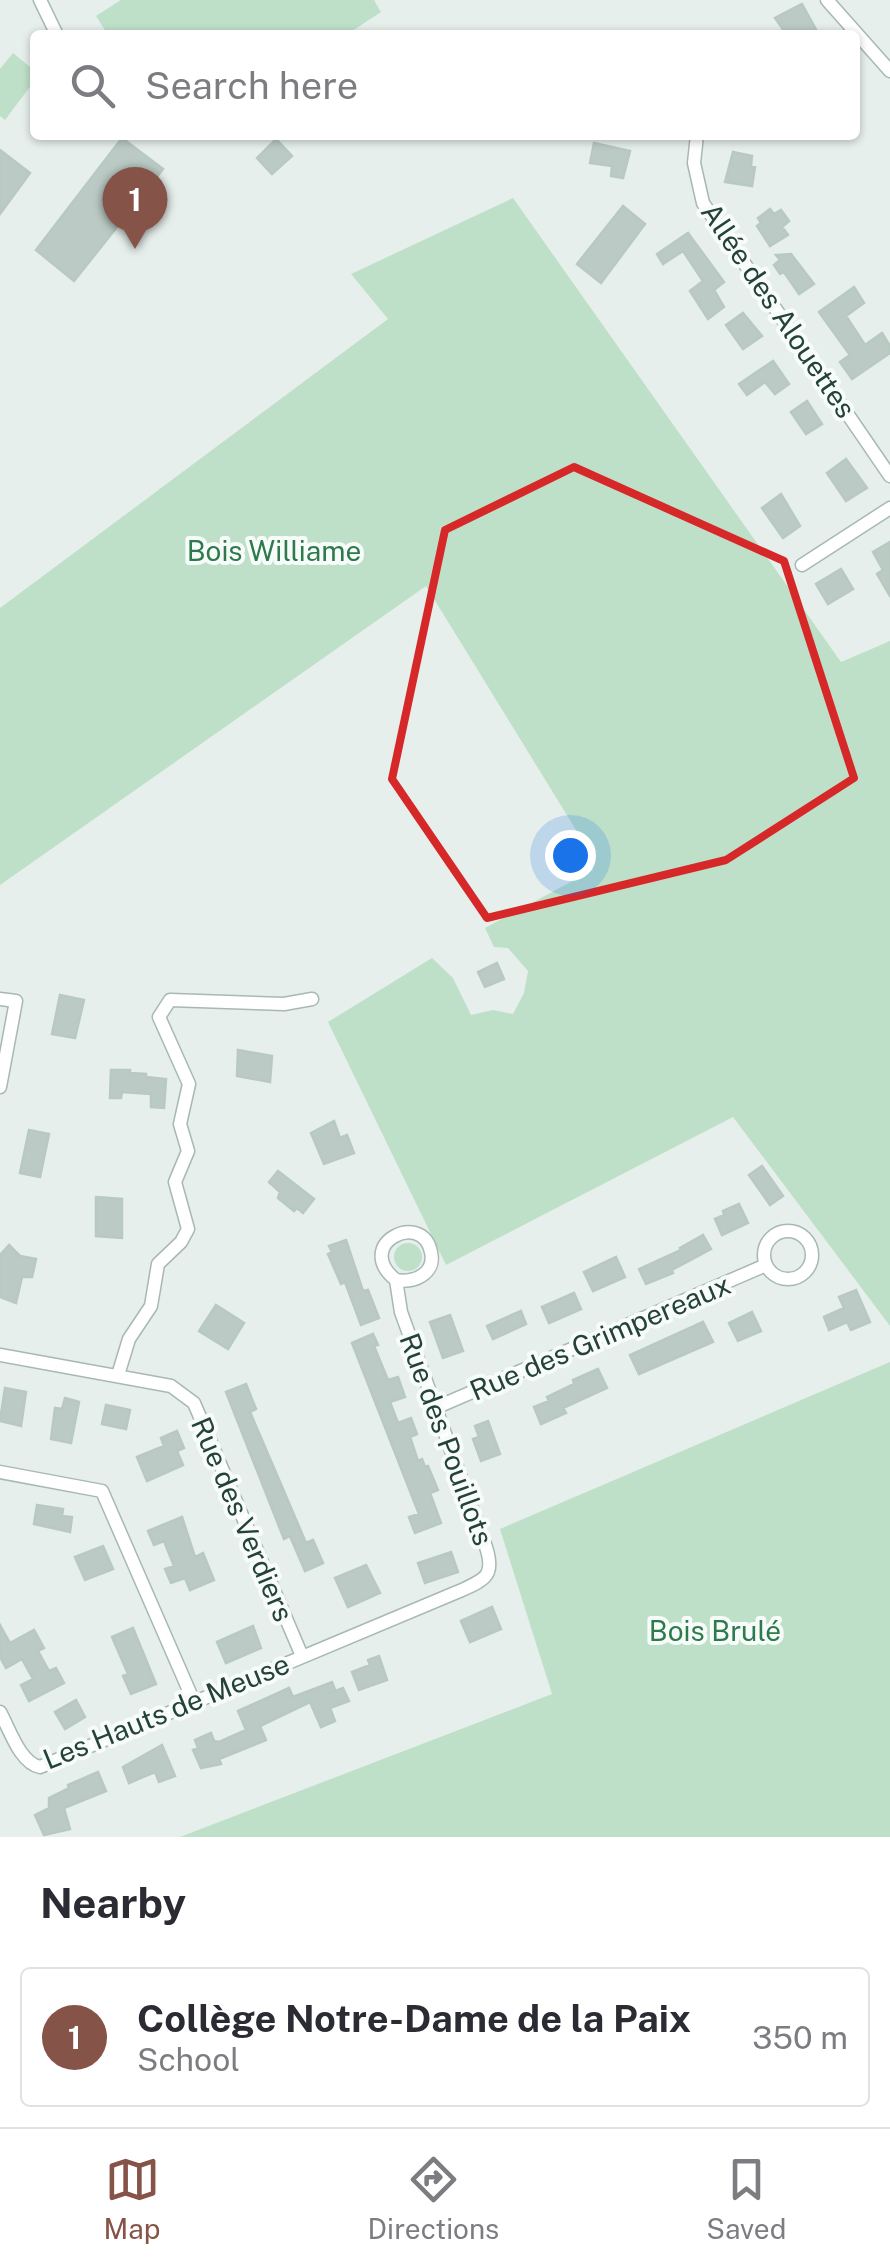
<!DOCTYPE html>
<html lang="en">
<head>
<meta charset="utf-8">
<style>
  body { margin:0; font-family:"Public Sans",sans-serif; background:#f7f7f7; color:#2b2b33 }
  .you { position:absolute; left:570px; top:855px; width:35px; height:35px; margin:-25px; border:8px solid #fff; border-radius:50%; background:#1a73e8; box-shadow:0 0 0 15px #1a73e833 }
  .badge { display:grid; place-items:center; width:65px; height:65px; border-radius:50%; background:#855347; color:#fff; font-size:32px; font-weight:700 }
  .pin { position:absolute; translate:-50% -82px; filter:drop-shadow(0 2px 5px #0008) }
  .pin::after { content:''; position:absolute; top:52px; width:35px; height:30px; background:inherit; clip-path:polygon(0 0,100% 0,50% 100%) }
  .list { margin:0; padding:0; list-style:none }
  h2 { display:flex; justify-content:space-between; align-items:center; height:130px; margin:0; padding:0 40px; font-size:42px }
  h2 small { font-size:32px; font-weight:400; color:#7c7c81 }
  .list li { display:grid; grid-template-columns:65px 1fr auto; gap:30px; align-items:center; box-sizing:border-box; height:140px; margin:0 20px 20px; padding:0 20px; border:2px solid #e1e1e2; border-radius:10px }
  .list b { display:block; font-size:38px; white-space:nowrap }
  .list p { margin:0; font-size:32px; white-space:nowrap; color:#7c7c81 }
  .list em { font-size:32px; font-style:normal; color:#7c7c81 }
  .icon { flex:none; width:55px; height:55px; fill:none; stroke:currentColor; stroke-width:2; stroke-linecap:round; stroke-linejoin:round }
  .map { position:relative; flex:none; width:890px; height:1837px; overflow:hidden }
  .search { position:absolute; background:#fff; box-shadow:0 2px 8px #0004; left:30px; right:30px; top:30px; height:110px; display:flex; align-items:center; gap:25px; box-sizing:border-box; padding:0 35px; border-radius:10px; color:#7c7c81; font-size:38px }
  .sheet { height:290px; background:#fff }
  nav { display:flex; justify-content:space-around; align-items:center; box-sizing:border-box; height:140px; border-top:2px solid #e1e1e2; background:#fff; font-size:28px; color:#7c7c81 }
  nav a { display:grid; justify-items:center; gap:5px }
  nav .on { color:#855347 }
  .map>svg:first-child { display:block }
  .green { fill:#bfe0c8 }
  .building { fill:#bbcac4; stroke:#b8c9c2; stroke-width:2.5 }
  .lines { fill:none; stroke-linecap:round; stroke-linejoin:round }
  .street-casing { stroke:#a8b8b2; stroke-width:15 }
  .street { stroke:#fff; stroke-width:12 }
  .marked { fill:none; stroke:#d62828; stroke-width:8; stroke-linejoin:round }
  .labels { text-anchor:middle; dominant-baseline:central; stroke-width:8; stroke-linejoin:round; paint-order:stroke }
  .street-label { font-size:28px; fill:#24423a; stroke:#f7fbf9 }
  .park-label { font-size:28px; fill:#2d7a4b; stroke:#f7fbf9 }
</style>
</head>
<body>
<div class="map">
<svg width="890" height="1837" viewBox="0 0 890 1837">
  <rect width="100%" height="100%" fill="#e6efeb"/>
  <path class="green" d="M121 0H374L381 12 346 35H108L96 16Z
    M13 53 35 71V80L5 120 0 116V69Z
    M513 198 841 662 890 641V1326L733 1117 446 1265 328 1022 432 958 453 978 471 1015 493 1010 513 1014 524 993 528 971 508 948 494 947 485 928 593 870 589 851 426 586 0 885V608L388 319 351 274Z
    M394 1257a14 14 0 1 1 28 0a14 14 0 1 1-28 0Z
    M890 1362V1837H180L552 1694 500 1529Z"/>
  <path class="building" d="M802 4 819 35H787L775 18Z
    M122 138 163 169 74 281 36 250Z
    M276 139 292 156 272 174 257 158Z
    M594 143 630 151 623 178 611 176 612 166 590 163Z
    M0 150 30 173 0 214Z
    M733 152 752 156 751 166 755 167 752 186 725 182Z
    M623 206 645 224 601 283 577 264Z
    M770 209 774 214 781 210 789 221 782 227 788 235 770 246 757 226 761 223 758 218Z
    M688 233 724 282 714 290 724 307 708 319 690 291 703 281 683 251 663 264 657 254Z
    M791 254 814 284 799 294 784 272 780 274 774 265 780 260 776 255Z
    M854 287 864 303 846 316 865 345 882 333 890 346V353L852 379 840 362 850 355 819 312Z
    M743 313 762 336 743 349 726 325Z
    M773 361 789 384 775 394 765 382 747 395 739 384Z
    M807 401 822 424 806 434 791 412Z
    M846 459 867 488 846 501 827 473Z
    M781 494 800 526 783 538 762 508Z
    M890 542V596L877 574 883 570 873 552Z
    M841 569 853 589 828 604 816 584Z
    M497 963 504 979 485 987 478 972Z
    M60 995 84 1000 75 1038 52 1034Z
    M238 1050 272 1056 270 1082 237 1076Z
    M111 1070H130V1073L146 1074V1077L166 1079 164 1108 151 1107V1094L122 1092 121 1098H110Z
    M334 1121 340 1138 347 1135 354 1153 324 1164 311 1133Z
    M29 1130 49 1134 40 1177 20 1173Z
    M762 1166 783 1196 770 1205 749 1175Z
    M278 1171 314 1199 303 1213 297 1208 294 1211 278 1198 280 1192 269 1182Z
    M96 1197 122 1199V1238L96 1236Z
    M739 1204 748 1223 722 1235 715 1219 724 1215 723 1211Z
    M703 1235 711 1249 672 1270 673 1273 646 1284 639 1269 681 1250 680 1248Z
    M346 1240 363 1291 368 1290 379 1318 361 1325 345 1282 341 1284 328 1254 332 1252 329 1246Z
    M9 1245 20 1256 36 1259 32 1277H22L16 1303 0 1297V1255Z
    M616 1257 625 1277 593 1291 584 1272Z
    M856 1290 870 1322 851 1330 847 1322 829 1330 824 1317 844 1308 839 1297Z
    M574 1293 581 1309 549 1323 542 1307Z
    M216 1305 244 1323 228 1349 199 1331Z
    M521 1311 526 1324 493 1339 487 1326Z
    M752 1312 761 1331 738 1341 729 1323Z
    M450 1315 463 1351 443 1358 430 1322Z
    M703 1322 713 1342 639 1374 630 1355Z
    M373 1334 378 1345 374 1346 388 1380 398 1377 405 1397 390 1402 398 1423 411 1418 417 1434 410 1437 418 1461 422 1459 425 1467 428 1466 438 1490 430 1493 441 1523 415 1533 409 1517 419 1514 352 1343Z
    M598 1369 607 1388 563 1408 566 1413 541 1424 534 1407 549 1401 547 1397 574 1384 573 1380Z
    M246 1384 256 1409 250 1412 283 1489 306 1543 313 1540 323 1563 305 1571 290 1536 284 1539 226 1392Z
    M5 1388 26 1392 21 1426 0 1421Z
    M65 1398 79 1402 71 1443 51 1439 55 1408 62 1409Z
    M106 1405 130 1410 126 1429 102 1424Z
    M488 1421 500 1454 481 1461 473 1439 479 1437 475 1426Z
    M177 1431 184 1448 177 1451 183 1465 147 1481 137 1457 164 1446 161 1438Z
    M37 1505 63 1509 62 1516 72 1517 70 1532 34 1524Z
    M182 1517 195 1557 203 1553 214 1580 190 1590 185 1578 171 1583 165 1569 174 1566 164 1541 154 1545 148 1531Z
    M103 1546 113 1569 85 1580 75 1557Z
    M451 1552 458 1572 425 1583 418 1563Z
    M366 1565 380 1593 348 1607 335 1578Z
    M492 1607 501 1629 470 1642 461 1621Z
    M0 1625 10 1643 34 1630 44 1648 38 1651 49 1671 56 1668 64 1683 29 1701 21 1685 33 1679 22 1659 6 1668 0 1657Z
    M253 1626 261 1648 226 1663 217 1642Z
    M133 1628 156 1684 131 1694 123 1676 128 1674 112 1637Z
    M379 1656 387 1680 359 1690 352 1672 370 1665 368 1660Z
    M332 1682 335 1690 327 1694 343 1688 349 1701 330 1708 335 1721 321 1727 310 1702 260 1726 266 1740 219 1759 221 1764 201 1768 193 1750 198 1748 195 1740 211 1733 214 1741 219 1742 246 1730 238 1711 289 1688 293 1697Z
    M76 1700 85 1717 65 1729 55 1712Z
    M162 1745 175 1776 159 1782 155 1772 129 1783 123 1767Z
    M98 1772 106 1791 64 1808 70 1829 44 1835 35 1815 49 1808V1798L69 1788 68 1785Z"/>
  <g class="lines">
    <g class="street-casing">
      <path id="street" d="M40 0 57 35
        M827 0 890 71
        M697 135 694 163 703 203 890 476
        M802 565 890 508
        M0 999 16 1001 0 1087
        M764 1255a24 24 0 1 1 48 0a24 24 0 1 1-48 0Z
        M0 1355 171 1386 194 1403 302 1656
        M118 1375 129 1339 151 1306 158 1264 181 1242 188 1229 175 1182 188 1151 180 1124 189 1084 159 1017 170 1000 284 1004 312 999
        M435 1408 766 1265
        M0 1472 102 1491 194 1702
        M0 1712C10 1730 20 1763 40 1767L462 1590C486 1579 495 1575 486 1547L401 1312 396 1280C352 1245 422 1209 431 1252 436 1274 414 1283 396 1280"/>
    </g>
    <use href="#street" class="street"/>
  </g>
  <path class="marked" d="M574 467 784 561 854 778 726 860 487 918 392 779 445 530Z"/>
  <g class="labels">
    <g class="street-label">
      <text transform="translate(779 310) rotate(56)">Allée des Alouettes</text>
      <text transform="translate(600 1337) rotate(-23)">Rue des Grimpereaux</text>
      <text transform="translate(447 1439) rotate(70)">Rue des Pouillots</text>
      <text transform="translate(243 1519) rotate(67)">Rue des Verdiers</text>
      <text transform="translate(166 1711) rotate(-22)">Les Hauts de Meuse</text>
    </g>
    <g class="park-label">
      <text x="274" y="550">Bois Williame</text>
      <text x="715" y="1630">Bois Brulé</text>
    </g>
  </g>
</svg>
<div class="you"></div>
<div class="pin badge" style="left:135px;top:249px">1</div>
<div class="search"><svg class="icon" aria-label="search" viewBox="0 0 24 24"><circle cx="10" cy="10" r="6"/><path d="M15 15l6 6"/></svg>Search here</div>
</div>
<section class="sheet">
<h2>Nearby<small></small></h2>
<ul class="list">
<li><span class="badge">1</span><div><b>Collège Notre-Dame de la Paix</b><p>School</p></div><em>350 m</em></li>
</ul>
</section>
<nav>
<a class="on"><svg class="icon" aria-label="map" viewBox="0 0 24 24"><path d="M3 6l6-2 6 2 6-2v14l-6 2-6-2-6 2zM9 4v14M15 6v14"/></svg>Map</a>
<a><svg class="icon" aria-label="directions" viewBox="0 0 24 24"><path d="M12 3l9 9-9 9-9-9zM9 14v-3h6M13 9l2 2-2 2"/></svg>Directions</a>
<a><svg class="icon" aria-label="saved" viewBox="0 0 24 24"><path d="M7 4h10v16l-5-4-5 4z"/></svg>Saved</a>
</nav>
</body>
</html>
